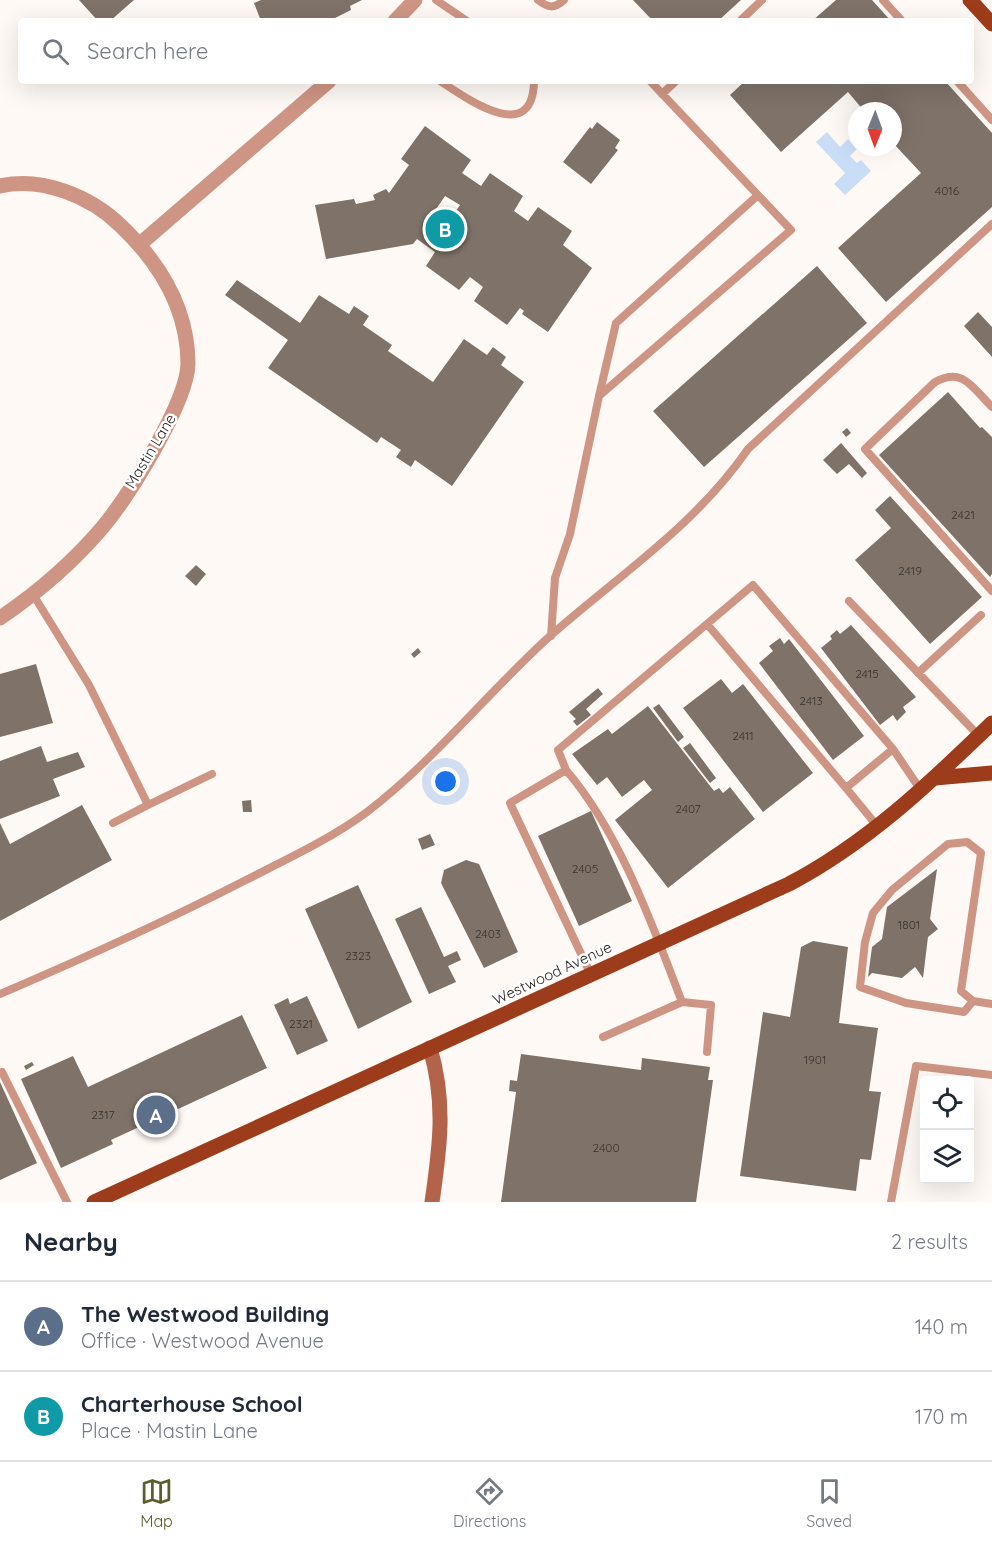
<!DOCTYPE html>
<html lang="en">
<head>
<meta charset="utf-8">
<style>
  body { margin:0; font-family:Quicksand,sans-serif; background:#f6f6f7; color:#1f2937 }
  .controls { position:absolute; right:18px; bottom:18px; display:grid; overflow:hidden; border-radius:6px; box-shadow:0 6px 24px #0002 }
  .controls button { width:54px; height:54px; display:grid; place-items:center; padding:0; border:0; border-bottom:2px solid #e0e1e3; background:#fff; color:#1f2937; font:30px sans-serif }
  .compass { position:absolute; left:848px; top:102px; width:54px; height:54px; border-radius:50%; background:#fff; box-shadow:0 6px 24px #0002; rotate:181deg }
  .you { position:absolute; left:446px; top:782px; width:21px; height:21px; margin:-15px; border:4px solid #fff; border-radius:50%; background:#1a73e8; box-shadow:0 0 0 9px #1a73e833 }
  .badge { display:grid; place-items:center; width:39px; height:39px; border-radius:50%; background:#5d5d2a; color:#fff; font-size:20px; font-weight:700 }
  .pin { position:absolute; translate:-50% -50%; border:3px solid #fff; box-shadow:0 2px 6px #0006 }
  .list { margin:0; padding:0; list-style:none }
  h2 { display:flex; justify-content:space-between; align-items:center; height:78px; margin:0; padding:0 24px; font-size:26px }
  h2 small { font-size:20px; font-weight:400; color:#747a83 }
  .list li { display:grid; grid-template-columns:39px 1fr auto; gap:18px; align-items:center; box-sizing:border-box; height:90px; padding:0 24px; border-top:2px solid #e0e1e3 }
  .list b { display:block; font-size:22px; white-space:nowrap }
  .list p { margin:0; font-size:20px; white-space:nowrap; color:#747a83 }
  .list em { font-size:20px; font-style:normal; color:#747a83 }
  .icon { flex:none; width:33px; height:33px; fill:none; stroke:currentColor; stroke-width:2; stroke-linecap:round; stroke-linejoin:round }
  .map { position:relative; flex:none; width:992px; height:1202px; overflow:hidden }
  .search { position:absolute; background:#fff; box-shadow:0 6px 24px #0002; left:18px; right:18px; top:18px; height:66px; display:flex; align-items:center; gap:15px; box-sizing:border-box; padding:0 21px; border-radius:6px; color:#747a83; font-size:22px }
  .sheet { height:258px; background:#fff }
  nav { display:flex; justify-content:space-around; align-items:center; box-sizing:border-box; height:84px; border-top:2px solid #e0e1e3; background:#fff; font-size:16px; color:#747a83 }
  nav a { display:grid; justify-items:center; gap:3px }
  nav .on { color:#5d5d2a }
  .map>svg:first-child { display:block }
  .water { fill:#c9ddf6 }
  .building { fill:#7e7269; fill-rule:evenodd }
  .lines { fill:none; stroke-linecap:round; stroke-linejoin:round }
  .lane { stroke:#ce9584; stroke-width:8 }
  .street { stroke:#ce9584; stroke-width:15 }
  .secondary { stroke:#b3634a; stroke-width:15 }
  .primary { stroke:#9d3c1b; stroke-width:15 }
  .labels { text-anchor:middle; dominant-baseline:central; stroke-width:5; stroke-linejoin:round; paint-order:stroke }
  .number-label { font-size:12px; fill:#39322d }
  .street-label { font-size:15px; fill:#221d19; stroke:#fff }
</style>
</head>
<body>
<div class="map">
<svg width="992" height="1202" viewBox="0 0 992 1202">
  <rect width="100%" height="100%" fill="#fff9f5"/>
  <path class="water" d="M827 132 840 147 848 139 857 149 850 156 857 163 861 160 871 171 845 195 834 184 845 173 816 142Z"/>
  <path class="building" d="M79 0H134L110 21H98Z
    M261 0H362L350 6 351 10 329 21H261L254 3Z
    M633 0H741L718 21H653Z
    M836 0H872L891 21H812Z
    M745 81H945L992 133V207L886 302 838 248 921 173 893 143V111H864L848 92 781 152 730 95Z
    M597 122 620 140 615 148 618 150 591 184 563 162 590 127 592 129Z
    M425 126 471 160 462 173 481 186 490 173 523 196 514 211 528 221 538 207 572 231 563 245 592 268 548 332 522 314 524 311 520 308 507 325 474 301 483 287 470 277 459 290 426 266 435 252 417 239 413 244 326 259 315 205 354 199 356 204 375 200 373 195 386 189 389 193 409 165 401 159ZM445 196 460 205 445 227 430 218Z
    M817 266 867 323 704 467 653 411Z
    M237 280 300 323 319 295 349 314 354 306 369 316 363 325 392 345 388 351 433 382 464 339 487 355 493 347 506 357 501 365 524 382 452 486 415 460 411 467 396 457 401 450 381 437 377 443 268 368 288 340 225 295Z
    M978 312 992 327V357L964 326Z
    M948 392 980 428 982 427 992 437V574L990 577 879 455Z
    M847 428 851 433 846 437 842 432Z
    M841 443 867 473 862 478 849 464 837 474 823 460Z
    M890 496 982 597 930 644 855 560 891 528 875 510Z
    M196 565 206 574 196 586 185 576Z
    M851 625 916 697 903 707 906 712 897 721 893 715 880 725 821 648 832 639 830 636 837 630 840 634Z
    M780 638 784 644 789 639 864 736 833 760 759 663 773 651 769 646Z
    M418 648 421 652 414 658 411 654Z
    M36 664 53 723 0 737V674Z
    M721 679 732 693 743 684 813 773 763 812 683 708Z
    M598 688 603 694 586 709 591 715 577 726 573 721 576 719 569 712Z
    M659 704 684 737 678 742 653 708Z
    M648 706 714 791 719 788 723 793 730 787 755 819 668 888 615 820 652 790 644 780 622 797 607 777 597 785 572 754 608 729 612 734Z
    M690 743 716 778 710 783 683 748Z
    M41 746 47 762 78 752 85 767 53 779 60 796 0 819V761Z
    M251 800 252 812H243L242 801Z
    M82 805 112 860 0 921V823L10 844Z
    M591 811 632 901 579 926 538 836Z
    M430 834 435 845 422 850 418 839Z
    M466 860 479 864 518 952 484 968 441 883 444 870Z
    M937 869 930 919 938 929 928 937 923 978 915 967 902 978 872 973 868 977 872 947 882 939 887 907Z
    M358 885 412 1002 358 1029 305 909Z
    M421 907 444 957 457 951 461 960 448 966 456 982 429 994 395 919Z
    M813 941 848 947 839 1023 878 1028 869 1091 881 1092 871 1160 860 1159 856 1191 740 1176 763 1012 790 1017 801 947Z
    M307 996 328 1041 297 1055 274 1005 288 998 290 1004Z
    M242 1015 267 1068 111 1140 113 1144 61 1168 21 1079 73 1056 88 1087Z
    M521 1054 641 1070 642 1058 710 1067 708 1080H713L696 1202H501L516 1092 509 1091 510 1080 517 1081Z
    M32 1062 34 1065 26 1070 24 1066Z
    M0 1082 37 1163 0 1180Z"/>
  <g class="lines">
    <path class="lane" d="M436 0 467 21
      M538 0C548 8 554 9 564 0
      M883 0 902 21
      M740 21 762 0
      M440 81C466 98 533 147 534 81
      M957 81 992 120
      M662 94 676 81
      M599 396 616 323 757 196
      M992 407C972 387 963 367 935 382L865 449 992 591
      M34 596 89 685 148 805 113 823
      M849 601 979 736
      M707 624 846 788
      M551 636 555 578 570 534 599 396 791 230 650 81
      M918 673 981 615
      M566 770 558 750 753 585 893 749 920 789
      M148 805 212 774
      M878 827 846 788 893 749
      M591 975 510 803 566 770C620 833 652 924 682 1002L603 1037
      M0 994C82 959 164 922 244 881 285 860 329 840 367 812 435 760 487 693 550 636 618 576 696 525 748 449L992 224
      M973 1001 964 1012 906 1003 860 987 865 942 873 913 892 890 948 844 967 842 981 853 961 991 973 1001 992 1004
      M682 1002 711 1005 707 1052
      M0 1073 2 1072 67 1202
      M891 1202 916 1066 992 1075"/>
    <path class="street" d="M395 21 415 0
      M0 186C42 176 91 197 120 225 160 263 188 308 188 364 187 403 128 497 102 528 73 562 37 593 0 618
      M140 244 329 81"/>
    <path class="secondary" d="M430 1048C446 1102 440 1147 432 1202"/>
    <path class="primary" d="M970 0 992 24
      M935 778 992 773
      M94 1202 789 884C867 843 929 784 992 723"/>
  </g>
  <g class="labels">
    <g class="number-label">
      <text x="947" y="190">4016</text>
      <text x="963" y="514">2421</text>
      <text x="910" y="570">2419</text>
      <text x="867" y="673">2415</text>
      <text x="811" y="700">2413</text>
      <text x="743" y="735">2411</text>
      <text x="688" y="808">2407</text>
      <text x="585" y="868">2405</text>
      <text x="909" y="924">1801</text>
      <text x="488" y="933">2403</text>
      <text x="358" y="955">2323</text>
      <text x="301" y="1023">2321</text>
      <text x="815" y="1059">1901</text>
      <text x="103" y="1114">2317</text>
      <text x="606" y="1147">2400</text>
    </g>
    <g class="street-label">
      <text transform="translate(150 451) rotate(-59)">Mastin Lane</text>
      <text transform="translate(552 973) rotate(-25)">Westwood Avenue</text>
    </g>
  </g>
</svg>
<div class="controls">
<button><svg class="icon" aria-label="locate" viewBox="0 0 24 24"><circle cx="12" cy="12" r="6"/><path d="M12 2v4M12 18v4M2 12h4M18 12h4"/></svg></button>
<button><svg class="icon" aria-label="layers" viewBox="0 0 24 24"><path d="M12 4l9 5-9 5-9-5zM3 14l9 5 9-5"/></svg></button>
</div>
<svg class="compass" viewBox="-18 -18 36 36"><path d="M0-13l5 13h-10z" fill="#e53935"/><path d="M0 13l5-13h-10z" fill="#747a83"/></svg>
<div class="you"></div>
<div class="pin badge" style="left:156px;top:1115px;background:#5c6f8a">A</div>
<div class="pin badge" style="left:445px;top:229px;background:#0f9aa8">B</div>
<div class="search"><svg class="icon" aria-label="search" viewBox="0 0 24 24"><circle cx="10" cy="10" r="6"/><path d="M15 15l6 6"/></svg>Search here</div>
</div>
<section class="sheet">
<h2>Nearby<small>2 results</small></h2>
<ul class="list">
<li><span class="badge" style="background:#5c6f8a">A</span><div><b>The Westwood Building</b><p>Office · Westwood Avenue</p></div><em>140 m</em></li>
<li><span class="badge" style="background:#0f9aa8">B</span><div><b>Charterhouse School</b><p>Place · Mastin Lane</p></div><em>170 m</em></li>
</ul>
</section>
<nav>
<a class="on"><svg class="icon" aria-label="map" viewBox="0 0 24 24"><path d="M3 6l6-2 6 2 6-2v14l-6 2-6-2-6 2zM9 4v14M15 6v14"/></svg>Map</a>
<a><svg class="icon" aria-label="directions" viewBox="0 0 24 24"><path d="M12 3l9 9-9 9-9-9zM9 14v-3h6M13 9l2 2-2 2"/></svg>Directions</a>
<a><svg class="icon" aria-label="saved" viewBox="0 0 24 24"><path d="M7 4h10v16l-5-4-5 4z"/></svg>Saved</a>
</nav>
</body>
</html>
